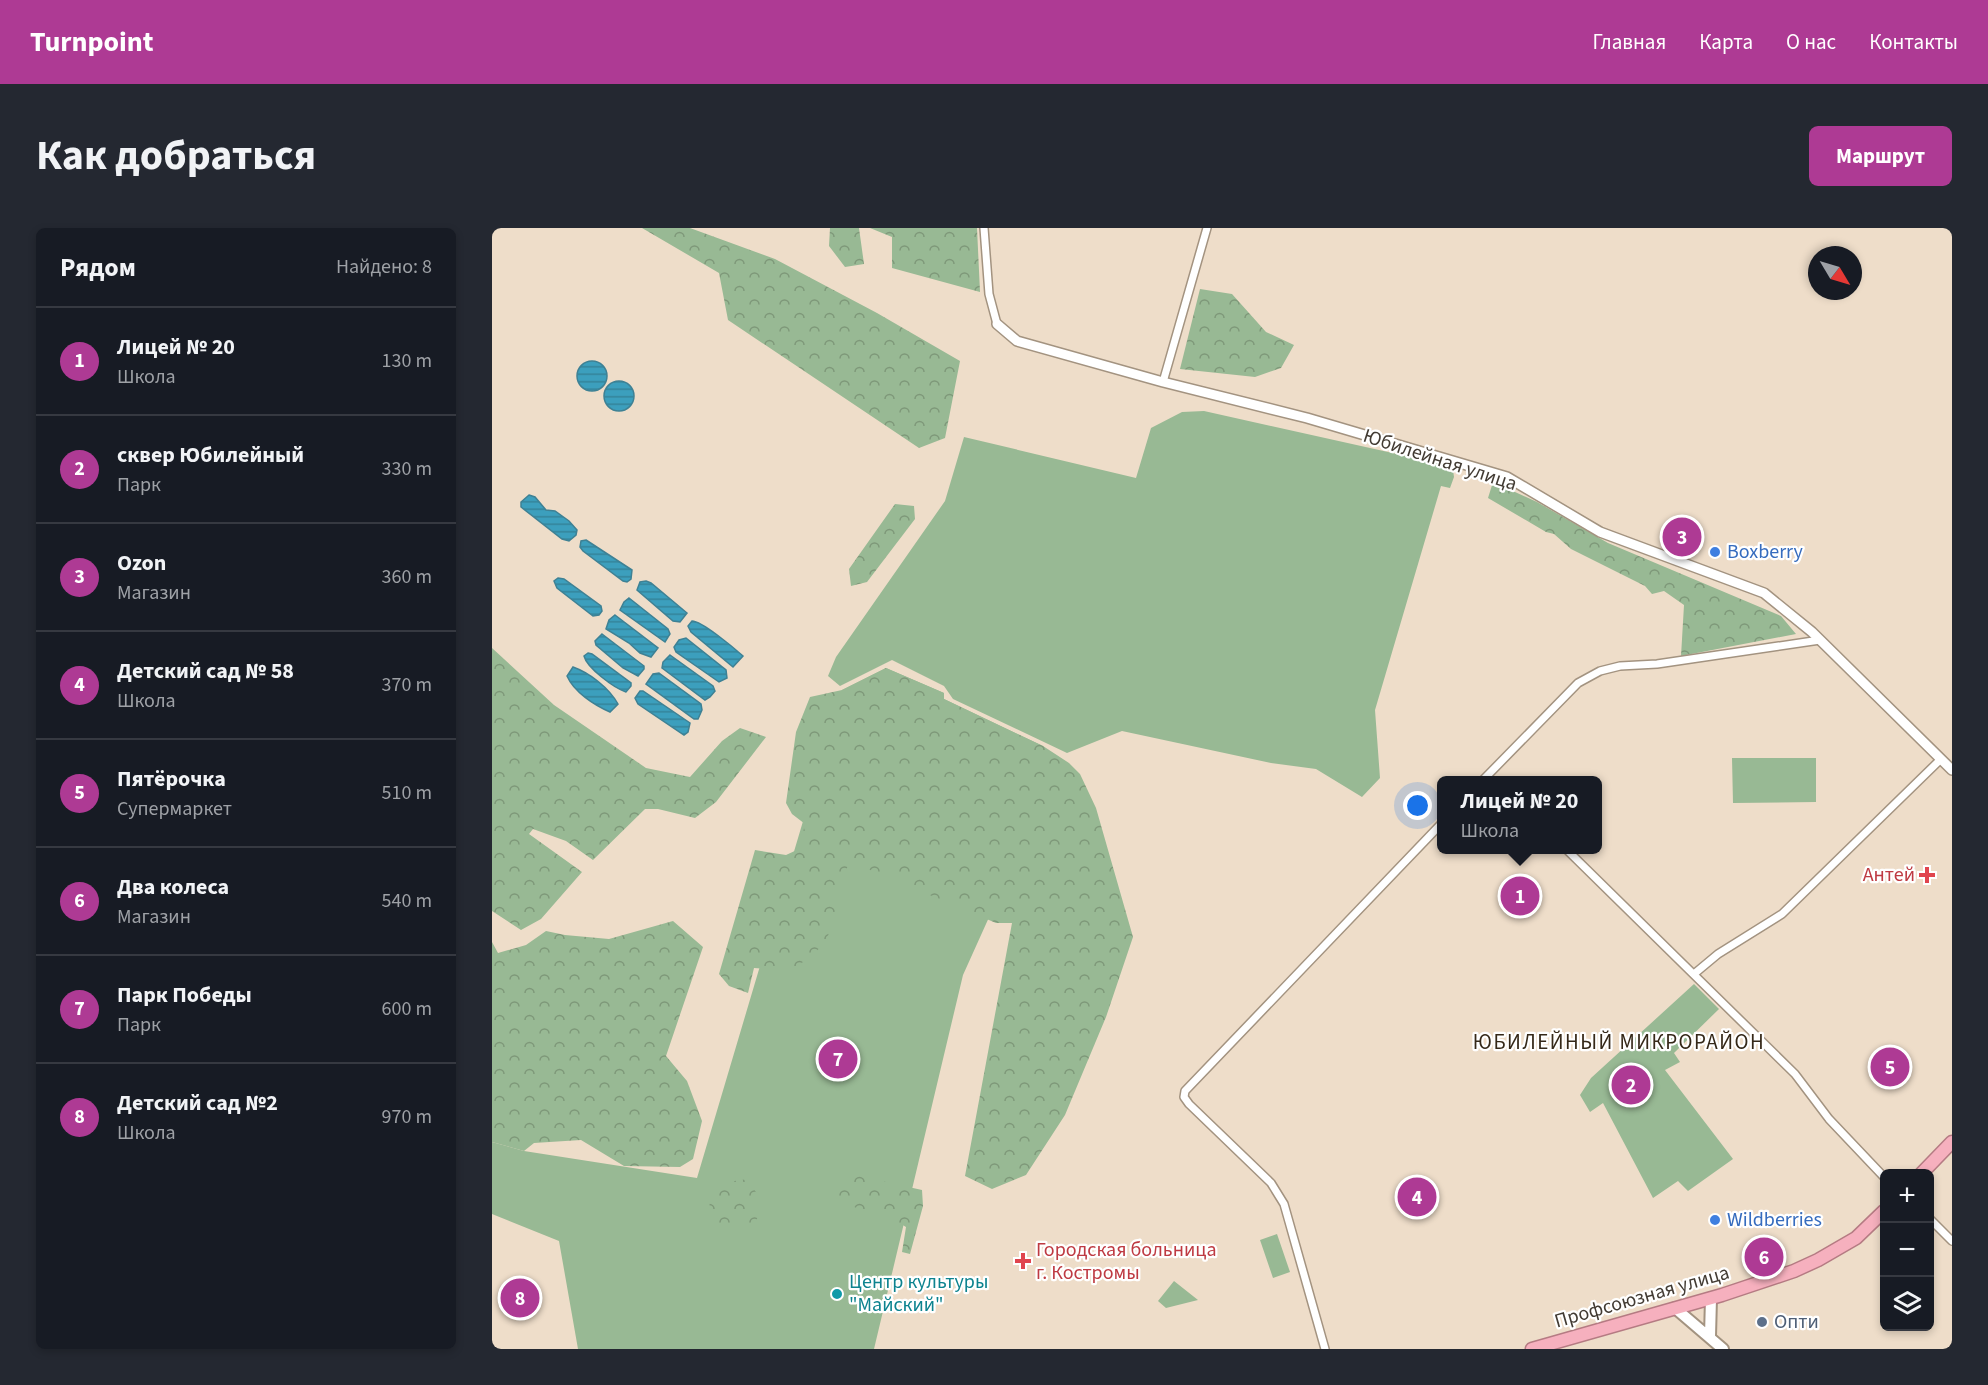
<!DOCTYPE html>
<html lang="ru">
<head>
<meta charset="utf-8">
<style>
  body { margin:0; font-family:"Source Sans 3",sans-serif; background:#242831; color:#f1f3f6 }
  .controls { position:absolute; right:18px; bottom:18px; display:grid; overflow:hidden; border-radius:9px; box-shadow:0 3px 9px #0003 }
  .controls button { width:54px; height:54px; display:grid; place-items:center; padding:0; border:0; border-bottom:2px solid #363941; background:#171b24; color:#f1f3f6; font:30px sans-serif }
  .compass { position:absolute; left:1316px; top:18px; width:54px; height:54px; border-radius:50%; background:#171b24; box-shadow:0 3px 9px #0003; rotate:128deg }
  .you { position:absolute; left:926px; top:578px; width:21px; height:21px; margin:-15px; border:4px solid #fff; border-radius:50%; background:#1a73e8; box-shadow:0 0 0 9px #1a73e833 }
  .badge { display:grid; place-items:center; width:39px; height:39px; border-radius:50%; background:#ae3a94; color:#fff; font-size:20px; font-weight:700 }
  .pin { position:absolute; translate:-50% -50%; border:3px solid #fff; box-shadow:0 2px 6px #0006 }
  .popup { position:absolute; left:945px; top:548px; width:165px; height:78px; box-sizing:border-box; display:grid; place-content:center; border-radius:9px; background:#171b24; filter:drop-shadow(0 2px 4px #0005); font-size:20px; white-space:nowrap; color:#9ea1a6 }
  .popup b { font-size:22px; color:#f1f3f6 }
  .popup::after { content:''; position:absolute; left:50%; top:100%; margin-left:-12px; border:12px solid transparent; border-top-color:#171b24 }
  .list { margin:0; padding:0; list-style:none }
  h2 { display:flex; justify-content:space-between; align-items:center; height:78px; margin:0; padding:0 24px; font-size:26px }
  h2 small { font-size:20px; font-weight:400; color:#9ea1a6 }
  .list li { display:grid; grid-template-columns:39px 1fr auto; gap:18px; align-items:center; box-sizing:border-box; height:108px; padding:0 24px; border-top:2px solid #363941 }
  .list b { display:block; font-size:22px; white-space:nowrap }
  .list p { margin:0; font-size:20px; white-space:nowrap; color:#9ea1a6 }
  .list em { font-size:20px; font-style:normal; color:#9ea1a6 }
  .icon { flex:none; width:33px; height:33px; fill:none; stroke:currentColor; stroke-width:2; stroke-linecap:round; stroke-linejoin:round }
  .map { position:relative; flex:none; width:1460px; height:1121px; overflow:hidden; border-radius:9px }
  header { display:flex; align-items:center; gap:36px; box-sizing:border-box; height:84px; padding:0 30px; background:#ae3a94; color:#fff }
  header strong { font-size:28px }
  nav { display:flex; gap:33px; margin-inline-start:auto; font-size:21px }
  .intro { display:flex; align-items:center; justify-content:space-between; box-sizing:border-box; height:144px; padding:0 36px }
  h1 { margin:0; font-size:42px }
  .button { padding:15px 27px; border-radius:9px; background:#ae3a94; color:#fff; font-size:21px; font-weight:700 }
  main { display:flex; gap:36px; padding:0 36px }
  aside { flex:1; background:#171b24; border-radius:9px; box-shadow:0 3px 9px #0003 }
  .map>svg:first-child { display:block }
  .green { fill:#98b994 }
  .forest { fill:url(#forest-crowns) }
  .water { fill:url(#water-rules); stroke:#3e8194; stroke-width:1.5 }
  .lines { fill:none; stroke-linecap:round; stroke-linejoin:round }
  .minor-casing { stroke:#a39380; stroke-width:10 }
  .tertiary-casing { stroke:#a39380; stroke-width:12 }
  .secondary-casing { stroke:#a39380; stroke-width:14 }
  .trunk-casing { stroke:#b57b83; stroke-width:15 }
  .minor { stroke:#fff; stroke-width:7 }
  .tertiary { stroke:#fff; stroke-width:9 }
  .secondary { stroke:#fff; stroke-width:10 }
  .trunk { stroke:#f6b0be; stroke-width:12 }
  .shop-dot { fill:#3f7fe0; stroke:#fff; stroke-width:2 }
  .health-dot { fill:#e0444e; stroke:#fff; stroke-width:2 }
  .culture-dot { fill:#0f9aa8; stroke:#fff; stroke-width:2 }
  .service-dot { fill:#5c6f8a; stroke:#fff; stroke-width:2 }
  .labels { text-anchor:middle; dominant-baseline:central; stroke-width:4.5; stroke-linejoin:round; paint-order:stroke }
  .street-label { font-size:20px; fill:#423b33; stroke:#fff }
  .shop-label { font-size:20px; fill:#366cbe; stroke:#fff; text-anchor:start }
  .health-label { font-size:20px; fill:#be3a42; stroke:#fff; text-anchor:end }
  .culture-label { font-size:20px; fill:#0d838f; stroke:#fff; text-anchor:start }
  .service-label { font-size:20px; fill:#4e5e75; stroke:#fff; text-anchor:start }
  .neighbourhood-label { font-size:21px; letter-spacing:1.5px; fill:#352818; stroke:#fff }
</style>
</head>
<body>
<header>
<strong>Turnpoint</strong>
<nav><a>Главная</a><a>Карта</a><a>О нас</a><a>Контакты</a></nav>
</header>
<div class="intro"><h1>Как добраться</h1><a class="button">Маршрут</a></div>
<main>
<aside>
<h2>Рядом<small>Найдено: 8</small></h2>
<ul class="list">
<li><span class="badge">1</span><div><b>Лицей № 20</b><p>Школа</p></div><em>130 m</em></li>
<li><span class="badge">2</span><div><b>сквер Юбилейный</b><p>Парк</p></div><em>330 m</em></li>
<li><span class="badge">3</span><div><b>Ozon</b><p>Магазин</p></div><em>360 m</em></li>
<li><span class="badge">4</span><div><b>Детский сад № 58</b><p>Школа</p></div><em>370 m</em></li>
<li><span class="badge">5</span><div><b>Пятёрочка</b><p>Супермаркет</p></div><em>510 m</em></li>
<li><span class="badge">6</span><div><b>Два колеса</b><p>Магазин</p></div><em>540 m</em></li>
<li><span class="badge">7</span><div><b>Парк Победы</b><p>Парк</p></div><em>600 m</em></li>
<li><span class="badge">8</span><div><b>Детский сад №2</b><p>Школа</p></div><em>970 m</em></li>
</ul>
</aside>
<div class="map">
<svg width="1460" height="1121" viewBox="0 0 1460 1121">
  <defs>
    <pattern id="forest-crowns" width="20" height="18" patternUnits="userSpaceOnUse" patternTransform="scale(1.5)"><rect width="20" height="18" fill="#98b994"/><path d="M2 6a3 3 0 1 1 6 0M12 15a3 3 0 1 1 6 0" fill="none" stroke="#7e9879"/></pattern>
    <pattern id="water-rules" width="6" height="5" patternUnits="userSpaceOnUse" patternTransform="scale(1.5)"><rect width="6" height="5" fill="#3c9fbd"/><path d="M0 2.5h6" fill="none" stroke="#34839a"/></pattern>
  </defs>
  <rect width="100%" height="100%" fill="#eeddc9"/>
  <path class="green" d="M712 183 950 236 961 242 962 249 958 260 949 258 883 482 888 550 870 569 824 541 779 535 630 503 575 525 461 471 452 458 400 432 348 458 336 448 344 429 453 273 472 209 644 250 659 200 690 184Z
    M394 440 452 465V471L551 518 567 534 471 747 382 1121H86L67 1013 0 986V914L32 923 205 950 350 462Z
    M1240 530H1324V574L1241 575Z
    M1202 756 1227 781 1182 825 1188 834 1173 842 1241 931 1196 963 1186 953 1161 970 1111 875 1098 884 1088 867 1099 850Z
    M785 1006 798 1044 781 1050 768 1012Z
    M682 1053 706 1072 674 1080 666 1073Z"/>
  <path class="forest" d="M150 0H198L283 31 385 85 468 133 453 210 427 220 236 92 227 45Z
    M338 0H367L372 36 353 39 337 18Z
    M378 0H485L488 64 400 40V9Z
    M708 61 740 66 774 104 802 117 789 140 763 149 688 141Z
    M1001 254 1045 274 1116 315 1289 388 1304 406 1189 428 1192 377 1172 363 1160 366 1153 358 1079 321 1062 306 1054 304 996 270Z
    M403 276 422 278 423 291 375 354 359 358 357 341Z
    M0 420 62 477 154 540 198 549 230 513 248 500 274 509 224 574 203 590 166 581H153L101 632 74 613 41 601 37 606 90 644 49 691 29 702 0 683Z
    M394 440 452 465V471L551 518 577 535 588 546 604 580 641 709 614 789 573 887 534 947 500 961 473 948 520 695H504L357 633 334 715 300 743 262 740 256 765 237 758 227 746 263 622 294 627 307 621 313 596 300 586 294 575 304 504 318 469 350 462Z
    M181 693 211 719 174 828 195 853 210 893 201 931 188 939 132 938 89 912 42 915 32 923 0 914V714L6 725 34 717 54 703 73 707 117 711Z
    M358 946 430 962 431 978 418 1026 410 1024 414 999C391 984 354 983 337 963Z
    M256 951 271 976 260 1003 214 993 222 956Z"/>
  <path class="water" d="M85 148a15 15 0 1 1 30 0a15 15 0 1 1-30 0Z
    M112 168a15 15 0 1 1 30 0a15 15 0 1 1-30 0Z
    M37 267 43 269 54 282 63 283 77 293 85 302 84 307 77 313 70 311 29 279V274Z
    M94 312 140 342 139 351 135 354 131 353 91 323 88 319 89 313Z
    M66 350 72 351 109 378 110 383 107 387 101 388 65 360 62 353Z
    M154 353 159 355 195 385 188 394 181 393 145 362 148 354Z
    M137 370 176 401 178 406 173 414 128 382 132 374Z
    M123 387 166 420 159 429 148 425 137 415 114 401 117 392Z
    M200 393C210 393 242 420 251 428L241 439 199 404 196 398Z
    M110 406 152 438V441L146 448 131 440 104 417 103 413Z
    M194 410 234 442 235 450 227 454 184 424 182 419 187 412Z
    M96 425 100 426 139 455V458L134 464C122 460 95 440 92 428Z
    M178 427 221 458 223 463 218 469 213 472 170 440 171 434Z
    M81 439C98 445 117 460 126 476L118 484C102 477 82 464 75 448Z
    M167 445 209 476 210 482 206 491H202L154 456 161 446Z
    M148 463H151L198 495 196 504 192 507 146 476 143 470Z"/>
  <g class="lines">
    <g class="minor-casing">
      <path id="minor" d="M492 0 497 66 505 96
        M671 154 715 0
        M991 552 1086 455 1108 443 1128 438 1165 436 1328 412
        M1075 622 1303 846 1337 891 1392 949
        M1202 746 1226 726 1290 686 1449 531
        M1438 991 1460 1013
        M833 1121 792 976 779 955 697 876 692 869 693 863 950 595"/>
    </g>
    <g class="tertiary-casing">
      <path id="tertiary" d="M505 96 525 113 671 154 815 190 1015 249 1108 304 1272 365 1320 404 1460 542"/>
    </g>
    <g class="secondary-casing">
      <path id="secondary" d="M1183 1080 1231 1121
        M1218 1108 1219 1070"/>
    </g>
    <g class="trunk-casing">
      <path id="trunk" d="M1429 946 1460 914
        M1040 1121 1230 1067 1302 1043 1326 1032 1364 1010 1392 983"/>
    </g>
    <use href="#minor" class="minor"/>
    <use href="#tertiary" class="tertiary"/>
    <use href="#secondary" class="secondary"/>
    <use href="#trunk" class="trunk"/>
  </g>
  <g class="shop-dot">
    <circle cx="1223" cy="324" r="6"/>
    <circle cx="1223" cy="992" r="6"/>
  </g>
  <g class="health-dot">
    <path d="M1432 638h6v6h6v6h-6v6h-6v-6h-6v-6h6z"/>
    <path d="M528 1024h6v6h6v6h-6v6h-6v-6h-6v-6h6z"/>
  </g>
  <circle class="culture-dot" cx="345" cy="1066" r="6"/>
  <circle class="service-dot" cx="1270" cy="1094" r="6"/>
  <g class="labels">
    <g class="street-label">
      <text transform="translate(948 232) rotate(18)">Юбилейная улица</text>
      <text transform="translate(1150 1069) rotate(-16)">Профсоюзная улица</text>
    </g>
    <g class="shop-label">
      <text x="1235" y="324">Boxberry</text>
      <text x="1235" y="992">Wildberries</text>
    </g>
    <g class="health-label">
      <text x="1423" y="647">Антей</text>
      <text x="544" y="1022" text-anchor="start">Городская больница<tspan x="544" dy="23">г. Костромы</tspan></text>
    </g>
    <g class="culture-label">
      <text x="357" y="1054">Центр культуры<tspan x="357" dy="23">"Майский"</tspan></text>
    </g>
    <g class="service-label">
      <text x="1282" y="1094">Опти</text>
    </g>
    <g class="neighbourhood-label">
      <text x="1127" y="814">ЮБИЛЕЙНЫЙ МИКРОРАЙОН</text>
    </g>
  </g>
</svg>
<div class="controls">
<button>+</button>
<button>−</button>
<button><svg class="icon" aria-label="layers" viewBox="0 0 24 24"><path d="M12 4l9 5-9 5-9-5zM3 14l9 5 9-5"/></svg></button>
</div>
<svg class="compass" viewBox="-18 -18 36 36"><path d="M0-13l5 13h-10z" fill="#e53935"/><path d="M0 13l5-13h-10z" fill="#9ea1a6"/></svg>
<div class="you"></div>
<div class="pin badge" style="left:1028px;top:668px">1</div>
<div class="popup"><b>Лицей № 20</b>Школа</div>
<div class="pin badge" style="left:1139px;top:857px">2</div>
<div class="pin badge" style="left:1190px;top:309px">3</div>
<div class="pin badge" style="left:925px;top:969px">4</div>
<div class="pin badge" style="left:1398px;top:839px">5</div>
<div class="pin badge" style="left:1272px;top:1029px">6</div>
<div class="pin badge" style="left:346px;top:831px">7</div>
<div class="pin badge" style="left:28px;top:1070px">8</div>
</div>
</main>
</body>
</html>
